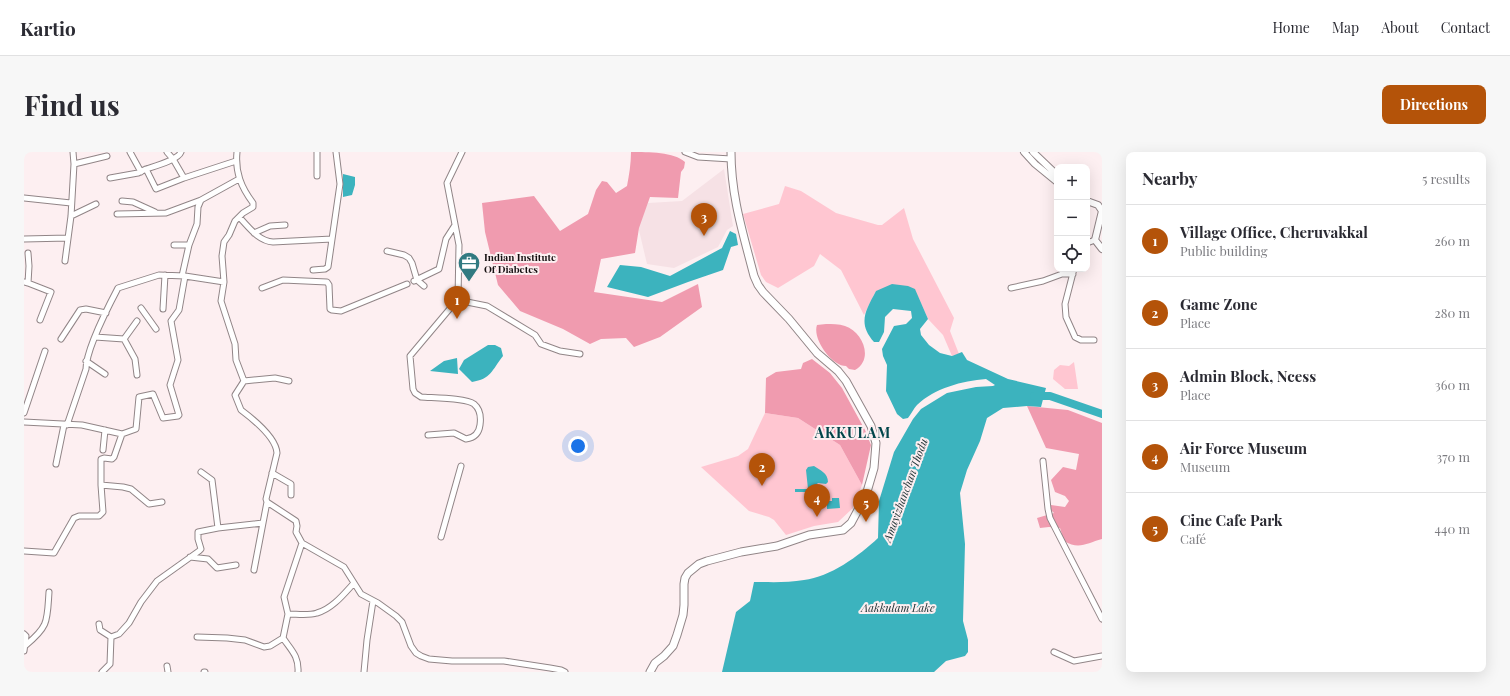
<!DOCTYPE html>
<html lang="en">
<head>
<meta charset="utf-8">
<style>
  body { margin:0; font-family:"Playfair Display",serif; background:#f7f7f7; color:#2b2b33 }
  .controls { position:absolute; right:12px; top:12px; display:grid; overflow:hidden; border-radius:8px; box-shadow:0 4px 16px #0002 }
  .controls button { width:36px; height:36px; display:grid; place-items:center; padding:0; border:0; border-bottom:1px solid #e1e1e2; background:#fff; color:#2b2b33; font:20px sans-serif }
  .you { position:absolute; left:554px; top:294px; width:14px; height:14px; margin:-10px; border:3px solid #fff; border-radius:50%; background:#1a73e8; box-shadow:0 0 0 6px #1a73e833 }
  .badge { display:grid; place-items:center; width:26px; height:26px; border-radius:50%; background:#b45309; color:#fff; font-size:13px; font-weight:700 }
  .pin { position:absolute; translate:-50% -33px; filter:drop-shadow(0 1px 2px #0008) }
  .pin::after { content:''; position:absolute; top:21px; width:14px; height:12px; background:inherit; clip-path:polygon(0 0,100% 0,50% 100%) }
  .list { margin:0; padding:0; list-style:none }
  h2 { display:flex; justify-content:space-between; align-items:center; height:52px; margin:0; padding:0 16px; font-size:17px }
  h2 small { font-size:13px; font-weight:400; color:#7c7c81 }
  .list li { display:grid; grid-template-columns:26px 1fr auto; gap:12px; align-items:center; box-sizing:border-box; height:72px; padding:0 16px; border-top:1px solid #e1e1e2 }
  .list b { display:block; font-size:15px; white-space:nowrap }
  .list p { margin:0; font-size:13px; white-space:nowrap; color:#7c7c81 }
  .list em { font-size:13px; font-style:normal; color:#7c7c81 }
  .icon { flex:none; width:22px; height:22px; fill:none; stroke:currentColor; stroke-width:2; stroke-linecap:round; stroke-linejoin:round }
  .map { position:relative; flex:none; width:1078px; height:520px; overflow:hidden; border-radius:8px }
  header { display:flex; align-items:center; gap:24px; box-sizing:border-box; height:56px; padding:0 20px; background:#fff; border-bottom:1px solid #e1e1e2 }
  header strong { font-size:19px }
  nav { display:flex; gap:22px; margin-inline-start:auto; font-size:14px }
  .intro { display:flex; align-items:center; justify-content:space-between; box-sizing:border-box; height:96px; padding:0 24px }
  h1 { margin:0; font-size:28px }
  .button { padding:10px 18px; border-radius:8px; background:#b45309; color:#fff; font-size:14px; font-weight:700 }
  main { display:flex; gap:24px; padding:0 24px }
  aside { flex:1; background:#fff; border-radius:8px; box-shadow:0 4px 16px #0002 }
  .map>svg:first-child { display:block }
  .built { fill:#f6e1e5 }
  .green { fill:#ffc6d1 }
  .forest { fill:#f09baf }
  .water { fill:#3cb3be }
  .lines { fill:none; stroke-linecap:round; stroke-linejoin:round }
  .river { stroke:#3cb3be; stroke-width:8 }
  .minor-casing { stroke:#918587; stroke-width:7 }
  .tertiary-casing { stroke:#918587; stroke-width:8 }
  .secondary-casing { stroke:#918587; stroke-width:9 }
  .minor { stroke:#fff; stroke-width:5 }
  .tertiary { stroke:#fff; stroke-width:6 }
  .secondary { stroke:#fff; stroke-width:7 }
  .labels { text-anchor:middle; dominant-baseline:central; stroke-width:4; stroke-linejoin:round; paint-order:stroke }
  .poi-label { font-size:10px; font-weight:bold; fill:#151011; stroke:#fdeff1; text-anchor:start }
  .water-label { font-size:11px; font-style:italic; fill:#1a2f31; stroke:#fdeff1 }
  .district-label { font-size:14px; font-weight:bold; letter-spacing:1px; fill:#01454a; stroke:#fdeff1 }
</style>
</head>
<body>
<header>
<strong>Kartio</strong>
<nav><a>Home</a><a>Map</a><a>About</a><a>Contact</a></nav>
</header>
<div class="intro"><h1>Find us</h1><a class="button">Directions</a></div>
<main>
<div class="map">
<svg width="1078" height="520" viewBox="0 0 1078 520">
  <rect width="100%" height="100%" fill="#fdeff1"/>
  <path class="built" d="M700 17 709 74 703 78 694 95 650 116 623 112 614 74 624 51 658 49Z"/>
  <path class="green" d="M761 34 777 39 812 61 854 73H858L880 56 889 87 930 166 926 179 935 202 928 204 919 183 904 167 891 138 852 139 840 163 817 118 796 102 790 114 754 136 742 130 737 123 719 62 755 52Z
    M1050 210 1054 237H1041L1029 227 1030 218 1036 213 1045 214Z
    M741 261 774 266 816 293 838 333 829 356 814 370 790 374 762 383 750 368 745 365 725 359 677 315 714 304 724 297Z"/>
  <path class="forest" d="M607 0C625 0 650 0 661 10L660 16 657 20 654 46 626 45 615 76 611 101 577 107 570 140 638 150 674 132 678 155 636 185 610 195 602 186 577 187 566 192 539 177 496 159 474 133 461 80 458 51 510 44 536 79 564 62 572 38 578 29 583 30 592 41 603 34C605 23 607 12 607 0Z
    M802 172C808 172 815 172 821 174 839 180 850 207 831 218L825 217 822 214C808 214 788 187 793 173Z
    M788 207 806 221 818 236 841 278 847 293 838 333 816 293 774 266 741 261 742 226 752 220 777 217 779 211Z
    M1003 254 1044 258 1078 271V387C1063 391 1055 398 1040 389L1036 376 1025 375 1016 376 1013 366 1030 361 1026 357 1027 353 1041 355 1045 349 1041 344 1031 340 1027 328 1039 315 1052 318 1055 302 1022 296Z"/>
  <path class="water" d="M319 22 331 25V33L328 43 319 45Z
    M706 79 712 82 714 93 707 95 699 118 664 130 624 145 583 135 596 113 617 115 646 124 698 96Z
    M868 132 884 134 891 137 904 167 896 177 897 183 905 193 916 201 928 204 938 200 943 208 984 227 1022 236 1017 255 1003 254 979 256 963 266 956 289 943 318 936 341 941 392 939 469 944 488V500L941 504 922 509 910 520H698L712 460 726 449 730 430C746 430 763 431 780 428 806 425 835 404 854 386L855 349 870 300 889 267 897 257 923 241 952 235 969 234 971 233 962 227C938 229 911 236 893 253 890 256 887 262 884 266L879 267 873 262 862 239 863 213 859 204 858 197 870 174 882 172 888 166 887 159 869 157 861 165 860 180 855 190H850C833 171 842 158 852 139Z
    M464 193H471L477 196 479 204C468 218 467 227 448 230L435 217 440 208Z
    M433 206 434 222 406 219 420 209Z
    M790 314C796 318 804 321 804 330L802 332 794 331 792 333 794 356H786L784 340H771V337H784L782 318 784 315Z
    M808 346H815L816 356 803 357V349H808Z"/>
  <g class="lines">
    <path class="river" d="M1010 244H1026L1078 262"/>
    <g class="minor-casing">
      <path id="minor" d="M106 0 117 20
        M143 0 149 7 160 26
        M213 0C211 20 217 35 229 51V55L219 61 211 69 205 83 200 90 198 104 200 130 197 149 211 192 212 208 220 229 211 243 217 258C229 267 252 286 253 301L242 347 243 350 272 369 273 374 272 380 278 391 320 415 337 442 354 451 372 464 378 470 387 494 392 501 397 504 405 507 428 509H480L526 516 537 518 541 520
        M438 0 423 31 435 93 434 147 443 150 463 154 511 183 517 192 536 199 556 202
        M661 0 674 5 707 7
        M50 12 83 4
        M122 17C131 14 154 8 157 0
        M293 24V0
        M86 26 114 21 122 17 132 37 160 26 212 9
        M0 46 47 51
        M98 49 109 50 131 60
        M93 62 142 61 177 48
        M47 64 72 52
        M215 65C225 75 234 89 249 90L308 87
        M230 81 246 74 261 73
        M0 87 44 86
        M1063 91 1071 88
        M150 93H165L173 72 174 55 177 48 215 27
        M363 99 380 103 385 106 388 111 393 128 400 134
        M41 109 47 64 50 12 49 0
        M1050 117 1041 152 1042 165 1051 185 1057 188H1070
        M289 118 301 117 304 115 316 32 312 0
        M158 124 165 93
        M390 129 415 117 422 87 431 73
        M0 130 4 131 5 114 4 101
        M4 131 27 140 16 168
        M238 136 259 128 303 130 305 133 306 157 308 158 317 159 383 132
        M987 136 1019 129 1038 122H1049
        M117 156 132 177
        M139 157 141 123
        M71 185 100 187 113 169
        M37 187 56 158 62 157 82 161
        M100 187 111 207 113 223
        M62 209 81 222
        M220 229 251 226 265 229
        M0 261 21 199
        M0 270 58 273 98 282 90 305 88 307 80 306 77 307V333L79 360 75 364H55L50 366 30 401 0 399
        M43 273 62 217C62 197 84 155 94 136L135 123 161 124 200 130
        M98 282 112 277 115 245 129 242 139 266 154 264 155 263 146 233 154 208 147 169 155 158 161 124
        M404 283 430 281 442 287C450 286 455 281 456 273 457 266 456 257 450 252 442 246 409 246 397 245L391 241 389 237 386 204 434 147
        M79 298 81 278
        M1019 309 1024 357 1026 366 1078 467
        M32 312 40 273
        M248 321 267 332V343
        M77 333 99 335 107 337 125 352 138 350
        M194 376 239 371
        M417 385 437 314
        M166 405 184 407 193 416 212 413
        M230 418 243 350
        M264 462 260 445 278 391
        M75 472 76 478 87 485
        M0 482 2 484 0 499
        M173 485 203 486 221 488 240 495 246 494 259 486
        M2 493C25 474 23 469 25 440
        M1030 500 1050 509 1078 504
        M143 514 144 520
        M78 520 86 512 87 485 95 482 105 471 117 450 133 429 175 399 177 397 174 387V380L194 376 188 328 177 320
        M180 520H181
        M274 520C275 504 267 498 259 486L264 462C273 462 284 464 293 461 308 457 320 442 330 431
        M340 520 343 488 349 449"/>
    </g>
    <g class="tertiary-casing">
      <path id="tertiary" d="M1000 0 1011 12 1033 30
        M1009 0 1033 23
        M1063 49 1074 53 1078 59 1071 88 1078 97"/>
    </g>
    <g class="secondary-casing">
      <path id="secondary" d="M626 520 631 511 640 504 649 494 653 483 659 463 660 453V432L661 426 664 421 675 412 683 409 717 400 753 394 785 383 819 378 827 371 842 343 850 316 852 291 847 274 822 229 814 219 793 201 765 167 739 140 734 133 730 124C719 81 707 44 707 0"/>
    </g>
    <use href="#minor" class="minor"/>
    <use href="#tertiary" class="tertiary"/>
    <use href="#secondary" class="secondary"/>
  </g>
  <defs>
    <g id="office-pin" transform="scale(1.15)"><path d="M0 17L-7.5 6A9.5 9.5 0 1 1 7.5 6Z" fill="#317a81" stroke="#fdeff1"/><path d="M-6-3h4V-5.5h4V-3h4V5H-6ZM-1-4.5V-3h2v-1.5ZM-6 0V1H6V0Z" fill="#fff"/></g>
  </defs>
  <g fill-rule="evenodd">
    <use href="#office-pin" x="445" y="111"/>
  </g>
  <g class="labels">
    <g class="poi-label">
      <text x="460" y="105">Indian Institute<tspan x="460" dy="12">Of Diabetes</tspan></text>
    </g>
    <g class="water-label">
      <text transform="translate(881 338) rotate(-70)">Amayizhanchan Thodu</text>
      <text x="874" y="455">Aakkulam Lake</text>
    </g>
    <g class="district-label">
      <text x="829" y="280">AKKULAM</text>
    </g>
  </g>
</svg>
<div class="controls">
<button>+</button>
<button>−</button>
<button><svg class="icon" aria-label="locate" viewBox="0 0 24 24"><circle cx="12" cy="12" r="6"/><path d="M12 2v4M12 18v4M2 12h4M18 12h4"/></svg></button>
</div>
<div class="you"></div>
<div class="pin badge" style="left:433px;top:167px">1</div>
<div class="pin badge" style="left:738px;top:334px">2</div>
<div class="pin badge" style="left:680px;top:84px">3</div>
<div class="pin badge" style="left:793px;top:365px">4</div>
<div class="pin badge" style="left:842px;top:370px">5</div>
</div>
<aside>
<h2>Nearby<small>5 results</small></h2>
<ul class="list">
<li><span class="badge">1</span><div><b>Village Office, Cheruvakkal</b><p>Public building</p></div><em>260 m</em></li>
<li><span class="badge">2</span><div><b>Game Zone</b><p>Place</p></div><em>280 m</em></li>
<li><span class="badge">3</span><div><b>Admin Block, Ncess</b><p>Place</p></div><em>360 m</em></li>
<li><span class="badge">4</span><div><b>Air Force Museum</b><p>Museum</p></div><em>370 m</em></li>
<li><span class="badge">5</span><div><b>Cine Cafe Park</b><p>Café</p></div><em>440 m</em></li>
</ul>
</aside>
</main>
</body>
</html>
